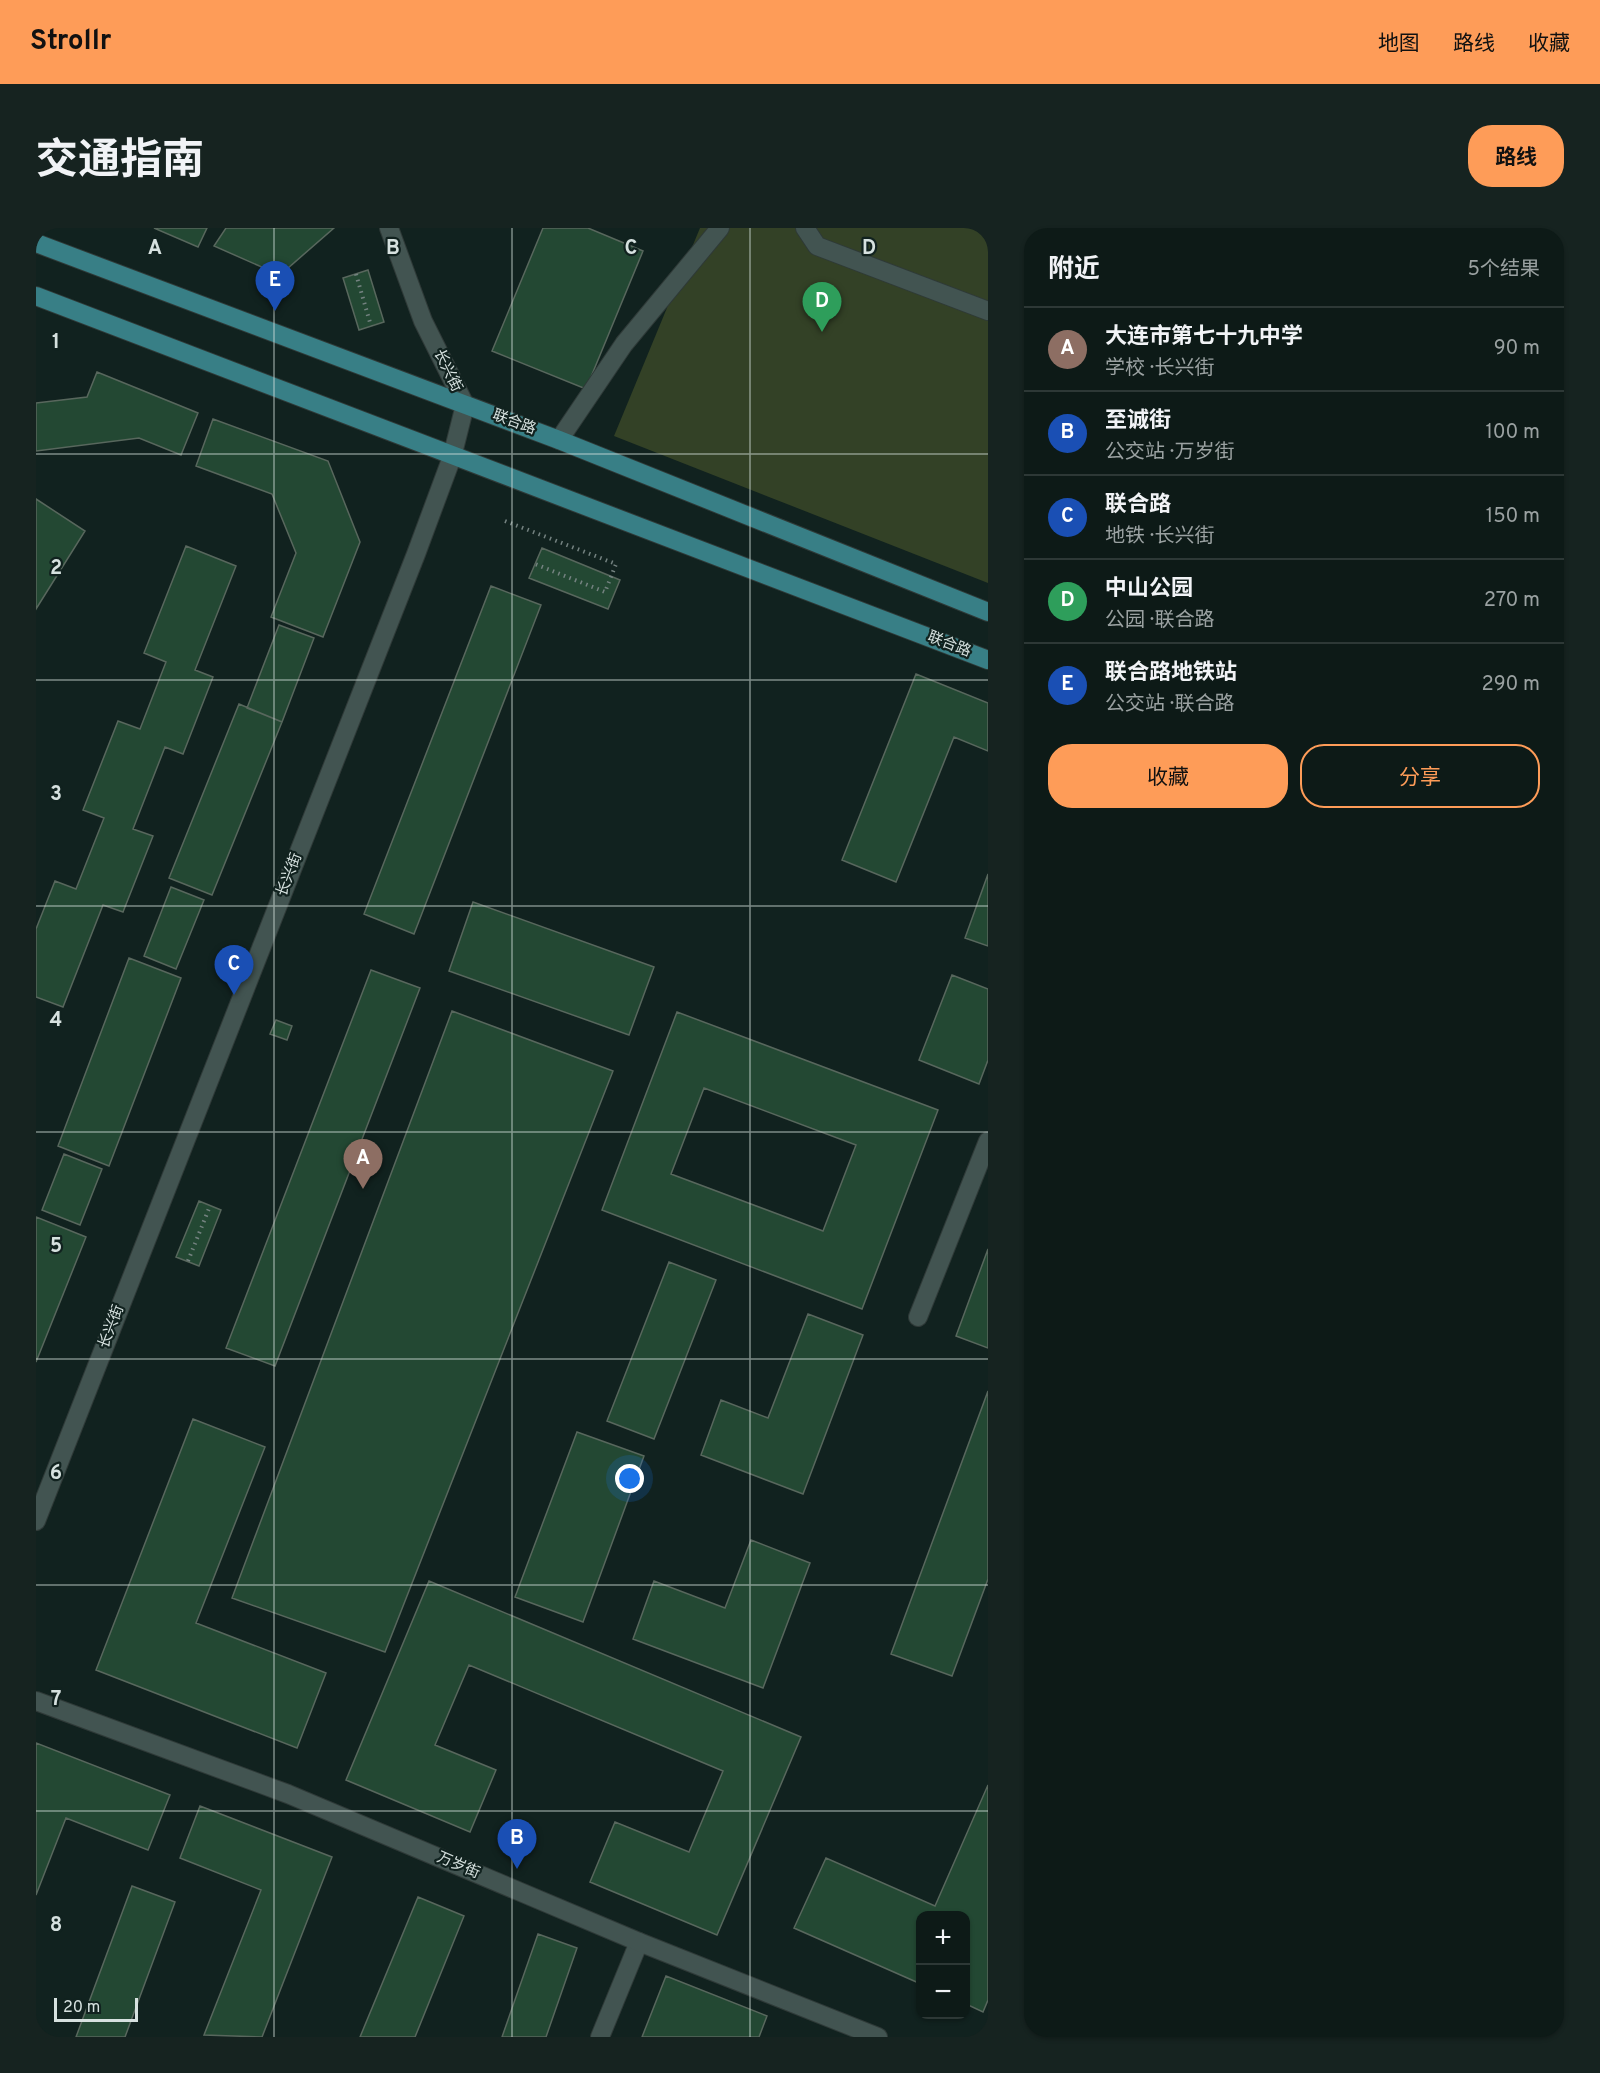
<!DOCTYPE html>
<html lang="zh">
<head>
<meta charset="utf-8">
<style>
  body { margin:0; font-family:Overpass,"Noto Sans SC",sans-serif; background:#162320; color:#f1f3f6 }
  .controls { position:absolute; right:18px; bottom:18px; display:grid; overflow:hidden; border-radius:12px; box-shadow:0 2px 4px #0004 }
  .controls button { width:54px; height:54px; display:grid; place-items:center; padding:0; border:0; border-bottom:2px solid #2d3836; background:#0d1a17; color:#f1f3f6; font:30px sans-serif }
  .scale { position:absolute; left:18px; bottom:15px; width:84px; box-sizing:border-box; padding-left:6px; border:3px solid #d6e1df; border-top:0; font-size:16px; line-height:21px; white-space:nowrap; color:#d6e1df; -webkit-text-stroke:4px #11221f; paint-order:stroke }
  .you { position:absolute; left:594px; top:1251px; width:21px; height:21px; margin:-15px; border:4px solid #fff; border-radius:50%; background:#1a73e8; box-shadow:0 0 0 9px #1a73e833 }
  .badge { display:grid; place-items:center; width:39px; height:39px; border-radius:50%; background:#fe9c58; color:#fff; font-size:20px; font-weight:700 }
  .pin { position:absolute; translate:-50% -50px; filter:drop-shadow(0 2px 3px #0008) }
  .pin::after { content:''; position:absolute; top:32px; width:21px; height:18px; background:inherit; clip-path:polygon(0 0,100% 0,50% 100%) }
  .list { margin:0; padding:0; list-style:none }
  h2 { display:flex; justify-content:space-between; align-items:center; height:78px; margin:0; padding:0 24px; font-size:26px }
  h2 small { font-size:20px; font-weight:400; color:#9aa1a1 }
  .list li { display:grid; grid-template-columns:39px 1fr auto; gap:18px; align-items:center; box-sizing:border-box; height:84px; padding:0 24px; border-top:2px solid #2d3836 }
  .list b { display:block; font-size:22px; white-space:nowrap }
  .list p { margin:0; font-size:20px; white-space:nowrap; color:#9aa1a1 }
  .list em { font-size:20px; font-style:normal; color:#9aa1a1 }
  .actions { display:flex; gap:12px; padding:18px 24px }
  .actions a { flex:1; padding:14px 0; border:2px solid #fe9c58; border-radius:24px; text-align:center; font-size:21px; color:#fe9c58 }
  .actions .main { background:#fe9c58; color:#111 }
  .map { position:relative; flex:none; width:952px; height:1809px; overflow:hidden; border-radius:24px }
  header { display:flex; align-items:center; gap:36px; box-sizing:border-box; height:84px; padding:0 30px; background:#fe9c58; color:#111 }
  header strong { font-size:28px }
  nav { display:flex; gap:33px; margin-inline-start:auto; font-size:21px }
  .intro { display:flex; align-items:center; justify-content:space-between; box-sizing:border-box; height:144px; padding:0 36px }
  h1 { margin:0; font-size:42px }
  .button { padding:15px 27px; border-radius:24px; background:#fe9c58; color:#111; font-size:21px; font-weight:700 }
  main { display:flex; gap:36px; padding:0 36px }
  aside { flex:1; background:#0d1a17; border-radius:24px; box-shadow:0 2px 4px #0004 }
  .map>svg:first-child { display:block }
  .green { fill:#334126 }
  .building { fill:#234833; stroke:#58675d; stroke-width:1.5; fill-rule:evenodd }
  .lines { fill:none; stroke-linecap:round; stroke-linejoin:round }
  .minor-casing { stroke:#2f3a38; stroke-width:20 }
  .tertiary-casing { stroke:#2f3a38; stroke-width:20 }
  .primary-casing { stroke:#2f3a38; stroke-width:20 }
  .path { stroke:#748280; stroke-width:4; stroke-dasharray:1.5 4.5; stroke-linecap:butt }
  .minor { stroke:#425451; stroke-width:18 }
  .tertiary { stroke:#425451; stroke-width:18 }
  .primary { stroke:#387f86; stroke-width:18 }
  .grid { fill:none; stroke:#d6e1df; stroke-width:1.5; stroke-opacity:0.55 }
  .labels { text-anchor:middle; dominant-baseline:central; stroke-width:4.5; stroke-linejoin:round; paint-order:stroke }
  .street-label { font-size:15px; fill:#d6e1df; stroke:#11221f }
  .grid-label { font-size:20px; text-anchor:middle; font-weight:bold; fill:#d6e1df; stroke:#11221f; stroke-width:4.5; stroke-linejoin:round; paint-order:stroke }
</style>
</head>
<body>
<header>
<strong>Strollr</strong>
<nav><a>地图</a><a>路线</a><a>收藏</a></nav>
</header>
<div class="intro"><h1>交通指南</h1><a class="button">路线</a></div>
<main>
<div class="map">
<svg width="952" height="1809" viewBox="0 0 952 1809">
  <rect width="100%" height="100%" fill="#11221f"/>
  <path class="green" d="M664 0H952V355L578 208Z"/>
  <path class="building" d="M118 0H171L162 19Z
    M190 0H298L244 47 178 18Z
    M507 0H552L607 23 550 161 456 123Z
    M332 42 348 94 323 102 307 50Z
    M61 144 162 185 145 227 103 210 0 223V175L51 169Z
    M177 191 292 233 324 314 287 409 235 389 260 325 236 266 160 238Z
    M0 271 49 303 0 381Z
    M150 318 200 338 159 442 177 449 147 526 129 519 97 601 117 608 87 684 67 677 27 779 0 769V701L19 653 40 661 68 590 47 582 82 493 104 501 130 434 108 425Z
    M506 320 584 352 572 381 493 350Z
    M455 358 505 377 378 706 328 686Z
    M243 397 278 410 246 494 211 480Z
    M880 446 952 475V523L918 509 860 654 806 632Z
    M203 476 246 494 176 667 133 650Z
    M952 646V718L929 710Z
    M135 659 168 672 140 741 108 728Z
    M437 674 618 739 593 807 413 743Z
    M93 730 145 750 73 938 22 918Z
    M335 742 384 760 239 1138 190 1120Z
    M916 747 952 761V832L943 856 883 832Z
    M416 783 577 843 349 1424 196 1370Z
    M641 784 902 882 826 1081 566 982ZM668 860 820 917 787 1003 635 946Z
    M240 792 256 798 251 812 234 806Z
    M28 926 66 941 44 997 6 982Z
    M163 973 185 982 163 1038 140 1029Z
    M0 989 50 1009 0 1134Z
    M952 1021V1120L920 1108Z
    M633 1034 680 1052 618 1211 571 1193Z
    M772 1086 827 1107 767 1266 665 1227 685 1172 732 1190Z
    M952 1163V1351L916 1448 855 1426Z
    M157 1191 229 1219 160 1395 290 1445 261 1520 60 1442Z
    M541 1204 608 1228 547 1394 479 1369Z
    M715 1312 774 1335 727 1460 597 1411 618 1353 689 1380Z
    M393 1353 765 1509 681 1707 554 1654 579 1594 653 1624 687 1543 433 1437 399 1517 460 1542 434 1604 310 1552Z
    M0 1515 134 1567 112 1622 30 1590 0 1667Z
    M952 1557V1772L947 1784 930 1776V1688H885V1756L758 1700 790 1630 899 1678Z
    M164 1578 296 1629 226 1809 168 1807 225 1662 144 1630Z
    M96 1658 139 1674 89 1809H40Z
    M382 1669 428 1688 379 1809H324Z
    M502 1706 541 1720 510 1809H466Z
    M630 1748 731 1788 723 1809H606Z"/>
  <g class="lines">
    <g class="minor-casing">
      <path id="minor" d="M769 0 781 18 952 83
        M523 212 588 116 684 0
        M882 1089 952 913
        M564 1809 603 1714"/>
    </g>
    <g class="tertiary-casing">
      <path id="tertiary" d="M0 1293 380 326 416 229 429 177 387 93 353 0
        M0 1473 252 1566 603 1714 842 1809"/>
    </g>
    <g class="primary-casing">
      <path id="primary" d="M0 15 523 212 952 384
        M0 68 952 432"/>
    </g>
    <path class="path" d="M320 46 335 98
      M469 293 580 336 569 364 499 336
      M152 1033 174 978"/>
    <use href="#minor" class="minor"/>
    <use href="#tertiary" class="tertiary"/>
    <use href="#primary" class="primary"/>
  </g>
  <path class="grid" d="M238 0V1809M476 0V1809M714 0V1809M0 226H952M0 452H952M0 678H952M0 904H952M0 1131H952M0 1357H952M0 1583H952"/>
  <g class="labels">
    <g class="street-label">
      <text transform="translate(411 143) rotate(64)">长兴街</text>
      <text transform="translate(478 195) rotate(20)">联合路</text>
      <text transform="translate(913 417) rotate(21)">联合路</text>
      <text transform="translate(254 647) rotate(-69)">长兴街</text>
      <text transform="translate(76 1099) rotate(-69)">长兴街</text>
      <text transform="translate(422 1638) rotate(23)">万岁街</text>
    </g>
  </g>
  <g class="grid-label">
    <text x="119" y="26">A</text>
    <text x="357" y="26">B</text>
    <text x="595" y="26">C</text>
    <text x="833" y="26">D</text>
    <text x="20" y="120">1</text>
    <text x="20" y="346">2</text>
    <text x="20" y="572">3</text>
    <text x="20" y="798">4</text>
    <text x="20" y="1024">5</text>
    <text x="20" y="1251">6</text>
    <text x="20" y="1477">7</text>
    <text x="20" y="1703">8</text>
  </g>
</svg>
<div class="controls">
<button>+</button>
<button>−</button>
</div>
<div class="scale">20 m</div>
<div class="you"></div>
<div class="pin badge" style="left:327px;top:961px;background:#8d6e63">A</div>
<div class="pin badge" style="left:481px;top:1641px;background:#1a4fb4">B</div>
<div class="pin badge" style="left:198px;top:767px;background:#1a4fb4">C</div>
<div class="pin badge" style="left:786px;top:104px;background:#2e9e5b">D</div>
<div class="pin badge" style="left:239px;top:83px;background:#1a4fb4">E</div>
</div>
<aside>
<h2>附近<small>5个结果</small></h2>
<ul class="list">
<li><span class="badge" style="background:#8d6e63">A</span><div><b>大连市第七十九中学</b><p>学校 · 长兴街</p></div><em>90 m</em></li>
<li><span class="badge" style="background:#1a4fb4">B</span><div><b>至诚街</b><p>公交站 · 万岁街</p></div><em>100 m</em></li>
<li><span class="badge" style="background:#1a4fb4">C</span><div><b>联合路</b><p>地铁 · 长兴街</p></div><em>150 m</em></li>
<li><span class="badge" style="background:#2e9e5b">D</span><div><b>中山公园</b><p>公园 · 联合路</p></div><em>270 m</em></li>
<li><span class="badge" style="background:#1a4fb4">E</span><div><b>联合路地铁站</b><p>公交站 · 联合路</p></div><em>290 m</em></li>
</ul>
<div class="actions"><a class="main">收藏</a><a>分享</a></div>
</aside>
</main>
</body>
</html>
